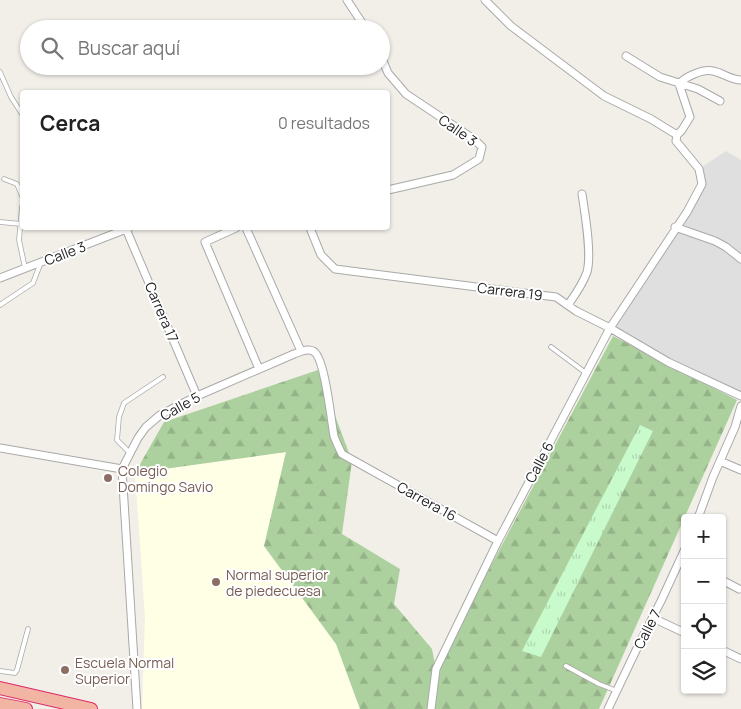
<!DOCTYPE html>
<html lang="es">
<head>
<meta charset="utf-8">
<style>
  body { margin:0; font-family:Manrope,sans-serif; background:#f2f2f2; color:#222 }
  .controls { position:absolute; right:15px; bottom:15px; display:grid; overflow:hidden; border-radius:5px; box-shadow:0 1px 4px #0004 }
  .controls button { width:45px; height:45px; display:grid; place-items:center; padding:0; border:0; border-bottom:1px solid #e0e0e0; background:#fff; color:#222; font:25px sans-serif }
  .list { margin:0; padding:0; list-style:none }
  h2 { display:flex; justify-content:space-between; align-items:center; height:65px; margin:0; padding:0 20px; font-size:21px }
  h2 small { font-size:16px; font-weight:400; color:#767676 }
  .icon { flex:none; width:28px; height:28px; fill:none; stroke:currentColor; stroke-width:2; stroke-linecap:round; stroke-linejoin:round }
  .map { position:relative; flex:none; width:741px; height:709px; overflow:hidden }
  .search { position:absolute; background:#fff; box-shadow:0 1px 4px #0004; left:20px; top:20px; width:370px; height:55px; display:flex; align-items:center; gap:12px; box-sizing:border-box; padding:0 18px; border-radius:28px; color:#767676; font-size:19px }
  .panel { position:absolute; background:#fff; box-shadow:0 1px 4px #0004; left:20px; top:90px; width:370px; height:140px; border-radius:5px }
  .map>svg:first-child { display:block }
  .residential { fill:#e0dfdf }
  .education { fill:#ffffe5 }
  .forest { fill:url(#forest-firs) }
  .park { fill:url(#park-tufts) }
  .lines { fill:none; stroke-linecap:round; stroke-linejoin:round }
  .service-casing { stroke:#a9a9a9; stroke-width:5.5 }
  .minor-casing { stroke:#a9a9a9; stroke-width:9 }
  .trunk-casing { stroke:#dc2a67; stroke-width:14 }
  .service { stroke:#fff; stroke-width:4 }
  .minor { stroke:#fff; stroke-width:7 }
  .trunk { stroke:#f2b4a3; stroke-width:12 }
  .education-dot { fill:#8d6e63; stroke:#fff; stroke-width:2 }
  .labels { text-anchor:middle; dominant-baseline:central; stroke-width:4; stroke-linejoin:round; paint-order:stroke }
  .street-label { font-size:14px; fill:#222; stroke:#fff }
  .education-label { font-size:14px; fill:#785e54; stroke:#fff; text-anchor:start }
</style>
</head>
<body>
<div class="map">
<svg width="741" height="709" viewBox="0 0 741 709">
  <defs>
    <pattern id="forest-firs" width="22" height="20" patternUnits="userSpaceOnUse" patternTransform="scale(1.25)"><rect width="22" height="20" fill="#add19e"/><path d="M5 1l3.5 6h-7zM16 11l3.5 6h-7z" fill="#95b388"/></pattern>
    <pattern id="park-tufts" width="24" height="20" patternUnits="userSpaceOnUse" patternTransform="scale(1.25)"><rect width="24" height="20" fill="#c8facc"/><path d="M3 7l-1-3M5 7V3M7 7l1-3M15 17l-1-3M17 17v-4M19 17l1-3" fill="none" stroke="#acd6af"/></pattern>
  </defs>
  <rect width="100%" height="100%" fill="#f2efe9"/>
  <path class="residential" d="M726 151 741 160V396L610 328 702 184 699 169Z"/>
  <path class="education" d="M286 452 264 546 336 644 360 709H142L145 617 135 473Z"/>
  <path class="forest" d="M613 336 737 400 599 709H360L336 644 264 546 286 452 135 473 164 422 318 370 352 461 342 534 400 569 394 604 432 649 436 669Z"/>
  <path class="park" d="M640 425 653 431 541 657 522 651Z"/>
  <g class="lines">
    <g class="service-casing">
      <path id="service" d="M0 72 11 97 22 114
        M4 179 17 184 22 196
        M22 207 19 240 25 268
        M0 222 21 224
        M0 305 33 283 41 262
        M551 347 586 373
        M130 453 117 440 119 417 124 403 163 377
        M566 666 599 684 617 691
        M0 671 15 673 17 670 28 629"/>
    </g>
    <g class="minor-casing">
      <path id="minor" d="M347 0 366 29
        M485 0 511 26 604 96 651 119 677 135
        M381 56 388 73 406 94 475 140 482 147 479 159 453 175 388 190
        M626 56 660 77 698 89 720 101
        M679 84C686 76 703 69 713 71 723 73 731 80 741 80
        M675 227 715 241 726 247 741 259
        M236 228 205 242 259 369
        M246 228 301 351
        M310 228 321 255 335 269 556 297 576 311 610 328 668 362 741 396
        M126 229 197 396
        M0 278 129 228
        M568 305C575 295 583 284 587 272 592 254 585 214 582 194
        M0 448 122 469
        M720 461 741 470
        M698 518 713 477 735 427 741 406
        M722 580 739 589
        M653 618 685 633
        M722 650 741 659
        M137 709 122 469 138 438 146 427 160 415 197 396 294 354C300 352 307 348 313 351 325 356 331 421 334 436 336 442 339 448 342 454L498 541
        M431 709 436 669 498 541 610 328 687 212 702 184 699 169 676 141 677 135 682 130 690 117 679 84
        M608 709 640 642 661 601 685 549"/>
    </g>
    <g class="trunk-casing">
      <path id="trunk" d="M0 688 91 709
        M0 704 26 709"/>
    </g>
    <use href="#service" class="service"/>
    <use href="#minor" class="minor"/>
    <use href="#trunk" class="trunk"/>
  </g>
  <g class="education-dot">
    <circle cx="108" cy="478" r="5"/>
    <circle cx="216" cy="582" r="5"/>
    <circle cx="65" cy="670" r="5"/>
  </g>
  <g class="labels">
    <g class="street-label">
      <text transform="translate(458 130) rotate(35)">Calle 3</text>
      <text transform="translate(65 253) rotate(-21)">Calle 3</text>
      <text transform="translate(510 291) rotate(7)">Carrera 19</text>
      <text transform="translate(162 312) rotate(67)">Carrera 17</text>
      <text transform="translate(180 406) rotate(-29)">Calle 5</text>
      <text transform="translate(539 462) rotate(-62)">Calle 6</text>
      <text transform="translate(427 501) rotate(29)">Carrera 16</text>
      <text transform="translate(647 629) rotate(-63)">Calle 7</text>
    </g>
    <g class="education-label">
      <text x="118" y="470">Colegio<tspan x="118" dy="16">Domingo Savio</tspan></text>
      <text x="226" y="574">Normal superior<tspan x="226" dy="16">de piedecuesa</tspan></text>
      <text x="75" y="662">Escuela Normal<tspan x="75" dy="16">Superior</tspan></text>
    </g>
  </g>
</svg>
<div class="controls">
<button>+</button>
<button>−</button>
<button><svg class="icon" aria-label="locate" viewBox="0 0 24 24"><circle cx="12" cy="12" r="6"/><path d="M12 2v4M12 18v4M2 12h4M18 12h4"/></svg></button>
<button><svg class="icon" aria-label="layers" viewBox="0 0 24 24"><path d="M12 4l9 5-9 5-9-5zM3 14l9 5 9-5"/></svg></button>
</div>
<div class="search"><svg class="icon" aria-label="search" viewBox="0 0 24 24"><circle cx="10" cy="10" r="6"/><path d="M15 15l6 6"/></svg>Buscar aquí</div>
<section class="panel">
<h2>Cerca<small>0 resultados</small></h2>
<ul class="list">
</ul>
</section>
</div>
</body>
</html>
